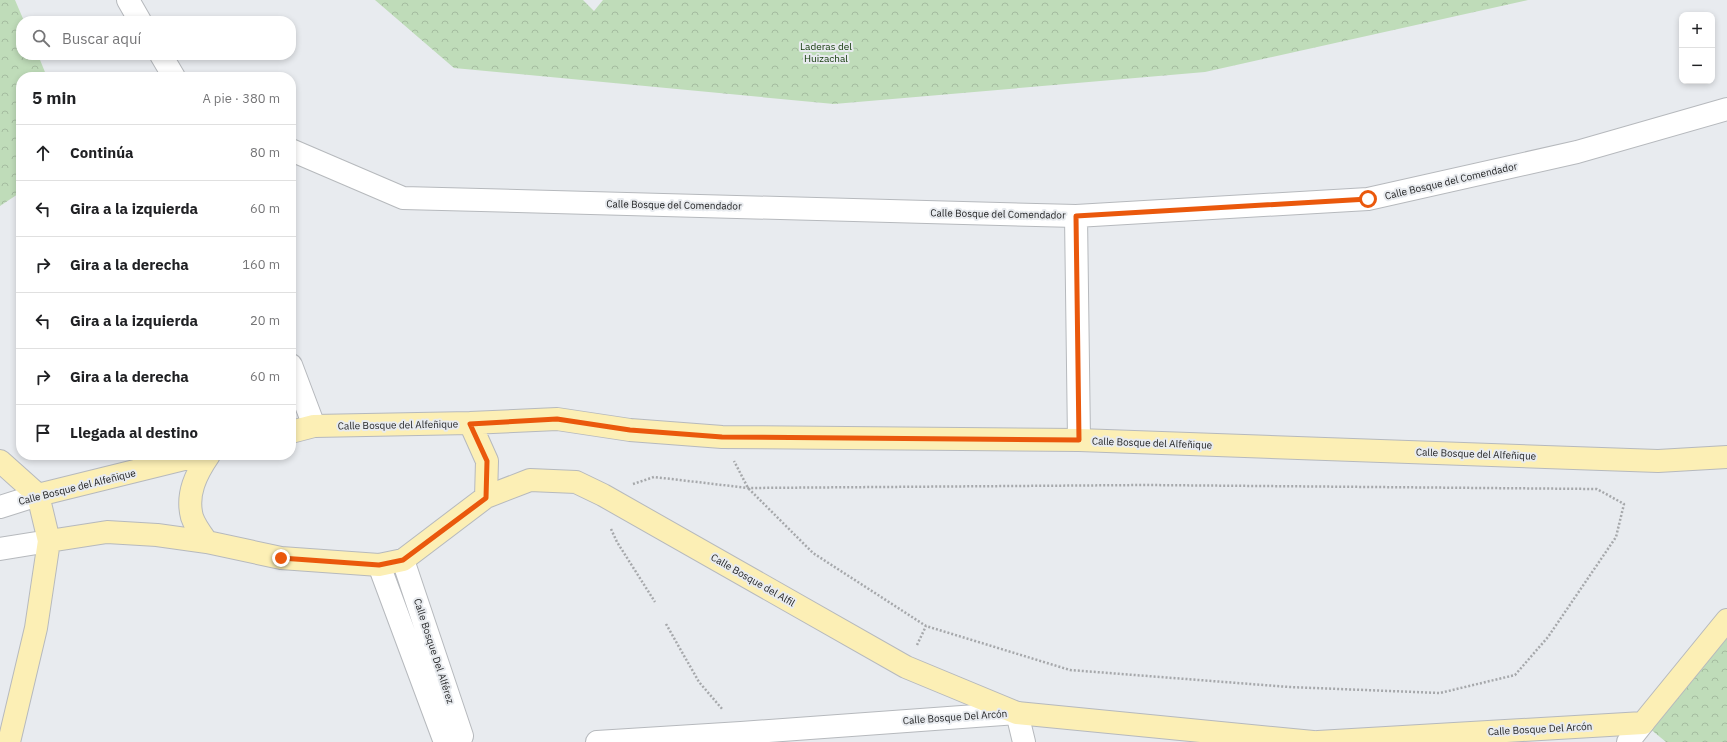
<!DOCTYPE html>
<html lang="es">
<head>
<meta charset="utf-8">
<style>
  body { margin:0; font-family:"IBM Plex Sans",sans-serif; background:#f6f6f6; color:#202124 }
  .controls { position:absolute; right:12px; top:12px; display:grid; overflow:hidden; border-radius:8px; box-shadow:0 2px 6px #0003 }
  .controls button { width:36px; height:36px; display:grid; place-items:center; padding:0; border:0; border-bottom:1px solid #e0e0e0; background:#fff; color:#202124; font:20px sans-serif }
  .stop { position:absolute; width:12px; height:12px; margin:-9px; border:3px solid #ea580c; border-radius:50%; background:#fff }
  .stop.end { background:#ea580c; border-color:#fff; box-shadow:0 1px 4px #0008 }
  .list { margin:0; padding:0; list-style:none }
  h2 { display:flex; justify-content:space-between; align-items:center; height:52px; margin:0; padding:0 16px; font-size:17px }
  h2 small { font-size:13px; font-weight:400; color:#757577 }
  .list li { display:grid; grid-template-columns:26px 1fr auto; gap:12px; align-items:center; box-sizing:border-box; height:56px; padding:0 16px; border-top:1px solid #e0e0e0 }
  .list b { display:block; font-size:15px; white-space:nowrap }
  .list em { font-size:13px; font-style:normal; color:#757577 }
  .icon { flex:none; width:22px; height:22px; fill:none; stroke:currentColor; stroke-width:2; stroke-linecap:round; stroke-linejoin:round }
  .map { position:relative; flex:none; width:1727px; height:742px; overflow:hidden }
  .search { position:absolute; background:#fff; box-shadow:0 2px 6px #0003; left:16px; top:16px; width:280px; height:44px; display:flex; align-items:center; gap:10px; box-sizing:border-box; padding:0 14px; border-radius:16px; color:#757577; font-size:15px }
  .panel { position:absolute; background:#fff; box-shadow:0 2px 6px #0003; left:16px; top:72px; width:280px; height:388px; border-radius:16px }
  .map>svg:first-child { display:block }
  .forest { fill:url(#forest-crowns) }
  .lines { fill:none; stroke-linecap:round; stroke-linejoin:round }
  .minor-casing { stroke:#b6b9bd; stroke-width:24 }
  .tertiary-casing { stroke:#b6b9bd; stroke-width:24 }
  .secondary-casing { stroke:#b6b9bd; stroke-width:24 }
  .path { stroke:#a6a8ab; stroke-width:2.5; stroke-dasharray:2 2; stroke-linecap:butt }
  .minor { stroke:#fff; stroke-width:22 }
  .tertiary { stroke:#fff; stroke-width:22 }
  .secondary { stroke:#fcefb5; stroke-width:22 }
  .route { stroke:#ea580c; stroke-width:5 }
  .labels { text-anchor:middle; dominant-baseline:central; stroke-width:4; stroke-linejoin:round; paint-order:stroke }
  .park-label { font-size:10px; fill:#0f3606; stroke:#e8ebef }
  .street-label { font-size:10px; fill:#1d1e1f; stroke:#e8ebef }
</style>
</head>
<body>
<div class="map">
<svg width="1727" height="742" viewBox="0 0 1727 742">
  <defs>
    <pattern id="forest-crowns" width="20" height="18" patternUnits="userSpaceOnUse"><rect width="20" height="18" fill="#bfdcb9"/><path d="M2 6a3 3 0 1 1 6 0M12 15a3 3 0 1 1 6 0" fill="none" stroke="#a4bc9f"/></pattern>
  </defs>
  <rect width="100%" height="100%" fill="#e8ebef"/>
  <path class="forest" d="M0 0H15L24 21H21V55H38L47 77H21V192L0 206Z
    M375 0H583L594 11 603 0H1528L1205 72 834 104 454 68Z
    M1727 619V742H1666L1643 723Z"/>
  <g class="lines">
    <g class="minor-casing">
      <path id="minor" d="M128 0 140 21
        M161 55 174 77
        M291 150 403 198 1076 216 1368 199 1577 152 1727 109
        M1076 216 1079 440
        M291 365 314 426
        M403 560 462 736 459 742
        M379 565 443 737 448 742
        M597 742 741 733 1017 713 1024 742
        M1628 742 1643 723"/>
    </g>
    <g class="tertiary-casing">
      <path id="tertiary" d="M0 507 38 495
        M0 549 49 541"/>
    </g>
    <g class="secondary-casing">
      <path id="secondary" d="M470 423 487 461 486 497
        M291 432 314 426 470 423 557 419 630 430 722 437 1079 440 1658 461 1727 457
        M0 461 38 495 49 541 36 628 9 742
        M38 495 200 455
        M49 541 107 532 157 535 207 542 281 558 379 565 403 560 486 497 530 480 576 482 603 495 906 667 1017 713 1313 742
        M207 542C202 535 195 526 192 517 186 494 196 474 209 455
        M1318 742 1643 723 1727 620"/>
    </g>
    <path class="path" d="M633 484 654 477 748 488 1147 485 1597 489 1624 504 1616 537 1548 637 1515 675 1440 693 1289 687 1070 670 926 626 813 553 748 488 734 461
      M611 529 617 542 655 602
      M666 624 699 682 723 710
      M917 645 926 626"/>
    <use href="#minor" class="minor"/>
    <use href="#tertiary" class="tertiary"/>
    <use href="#secondary" class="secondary"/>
  </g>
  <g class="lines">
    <path class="route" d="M281 558 379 565 403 560 486 498 487 461 470 424 557 419 630 430 722 437 1079 440 1076 216 1368 199"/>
  </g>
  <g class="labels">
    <g class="park-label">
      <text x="826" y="46">Laderas del<tspan x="826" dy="12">Huizachal</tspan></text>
    </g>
    <g class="street-label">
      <text transform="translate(1451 181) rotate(-13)">Calle Bosque del Comendador</text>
      <text transform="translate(674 205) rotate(1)">Calle Bosque del Comendador</text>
      <text transform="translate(998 214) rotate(1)">Calle Bosque del Comendador</text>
      <text transform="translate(398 425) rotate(-1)">Calle Bosque del Alfeñique</text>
      <text transform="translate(1152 443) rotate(2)">Calle Bosque del Alfeñique</text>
      <text transform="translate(1476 454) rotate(2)">Calle Bosque del Alfeñique</text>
      <text transform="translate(77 487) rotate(-14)">Calle Bosque del Alfeñique</text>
      <text transform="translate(753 580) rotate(30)">Calle Bosque del Alfil</text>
      <text transform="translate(434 651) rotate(72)">Calle Bosque Del Alférez</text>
      <text transform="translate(955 717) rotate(-4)">Calle Bosque Del Arcón</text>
      <text transform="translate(1540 729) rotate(-3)">Calle Bosque Del Arcón</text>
    </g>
  </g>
</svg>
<div class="controls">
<button>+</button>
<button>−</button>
</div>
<div class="stop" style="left:1368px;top:199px"></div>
<div class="stop end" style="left:281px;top:558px"></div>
<div class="search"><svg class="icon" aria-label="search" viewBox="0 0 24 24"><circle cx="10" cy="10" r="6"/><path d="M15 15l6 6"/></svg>Buscar aquí</div>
<section class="panel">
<h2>5 min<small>A pie · 380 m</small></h2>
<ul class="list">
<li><svg class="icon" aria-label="ahead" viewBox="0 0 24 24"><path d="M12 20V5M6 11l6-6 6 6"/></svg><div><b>Continúa</b></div><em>80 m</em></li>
<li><svg class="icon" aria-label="left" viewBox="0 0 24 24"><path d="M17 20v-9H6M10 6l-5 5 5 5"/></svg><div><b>Gira a la izquierda</b></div><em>60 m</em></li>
<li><svg class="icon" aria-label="right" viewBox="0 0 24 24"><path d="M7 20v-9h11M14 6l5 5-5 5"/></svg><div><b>Gira a la derecha</b></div><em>160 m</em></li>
<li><svg class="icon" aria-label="left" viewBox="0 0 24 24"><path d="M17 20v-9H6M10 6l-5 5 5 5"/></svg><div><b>Gira a la izquierda</b></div><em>20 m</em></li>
<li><svg class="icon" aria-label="right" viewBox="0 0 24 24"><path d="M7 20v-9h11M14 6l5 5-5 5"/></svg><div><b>Gira a la derecha</b></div><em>60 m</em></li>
<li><svg class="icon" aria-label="arrive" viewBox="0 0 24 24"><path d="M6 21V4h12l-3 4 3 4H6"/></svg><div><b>Llegada al destino</b></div></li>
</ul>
</section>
</div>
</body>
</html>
